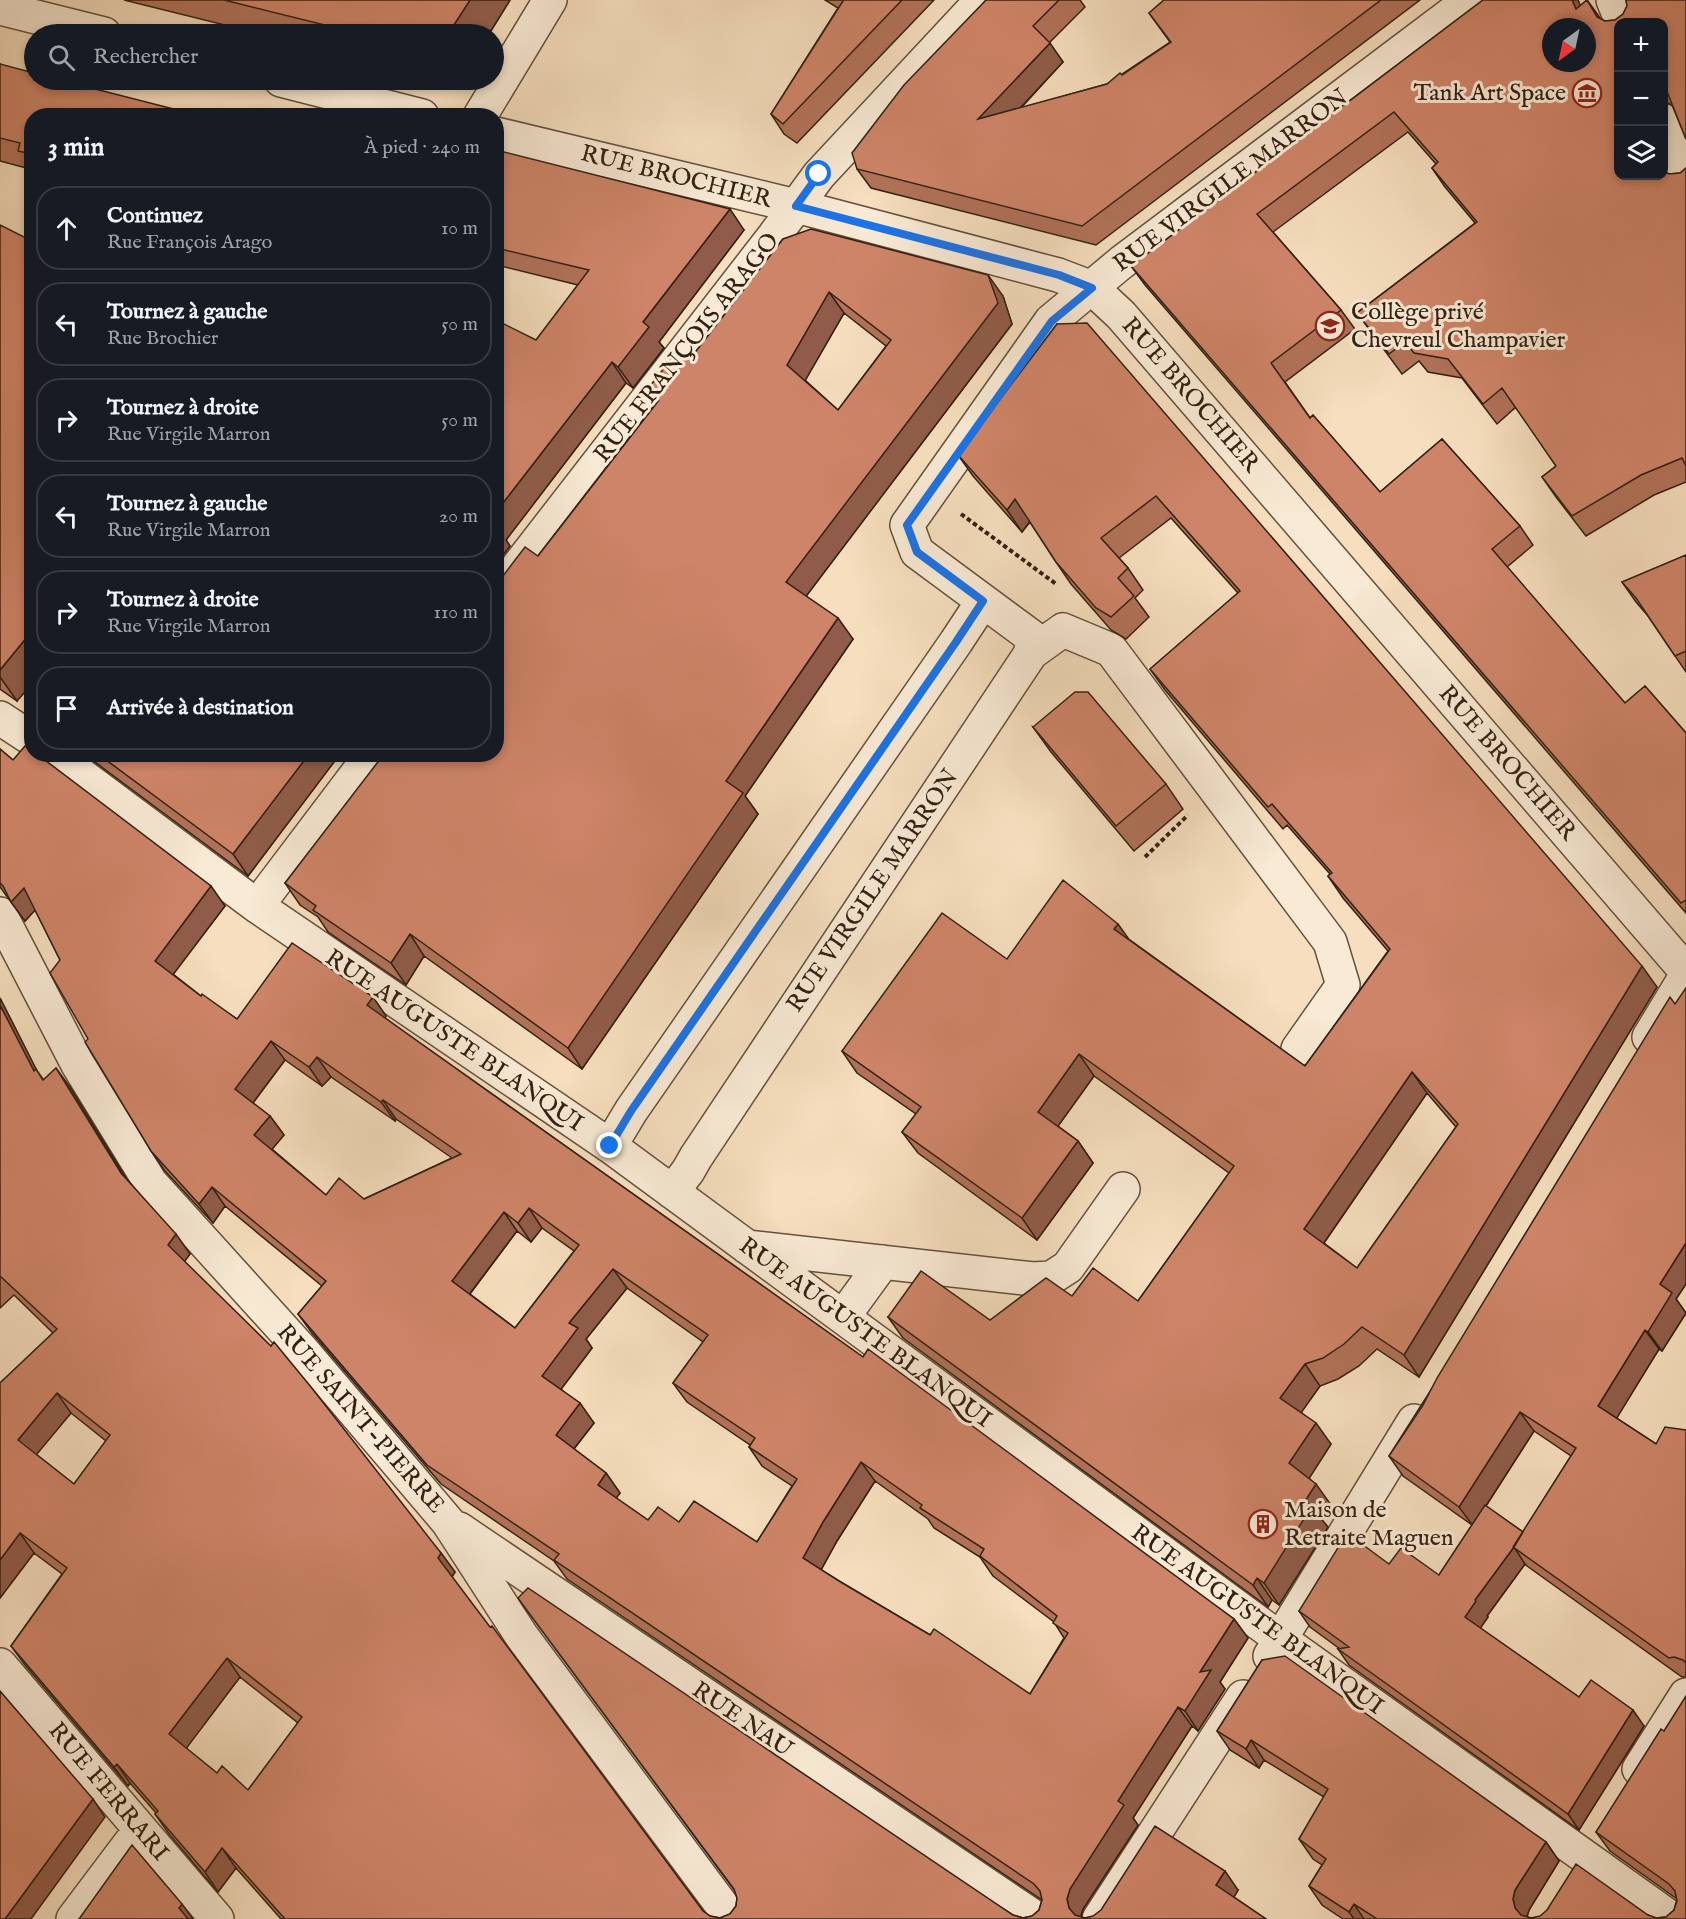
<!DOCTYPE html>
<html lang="fr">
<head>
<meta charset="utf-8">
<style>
  body { margin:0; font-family:"IM FELL English",serif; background:#20242c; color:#f1f3f6 }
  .controls { position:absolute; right:18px; top:18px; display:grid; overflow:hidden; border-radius:12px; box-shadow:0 3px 9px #0003 }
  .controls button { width:54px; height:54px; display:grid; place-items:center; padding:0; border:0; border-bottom:2px solid #363941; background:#171b24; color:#f1f3f6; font:30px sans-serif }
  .compass { position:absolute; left:1542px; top:18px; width:54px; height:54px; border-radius:50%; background:#171b24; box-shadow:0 3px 9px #0003; rotate:213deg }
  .stop { position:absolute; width:18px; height:18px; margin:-14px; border:4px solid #1a73e8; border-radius:50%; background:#fff }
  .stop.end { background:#1a73e8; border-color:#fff; box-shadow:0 2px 6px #0008 }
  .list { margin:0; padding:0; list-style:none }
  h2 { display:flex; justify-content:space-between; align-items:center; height:78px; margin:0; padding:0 24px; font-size:26px }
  h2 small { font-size:20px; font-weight:400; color:#9ea1a6 }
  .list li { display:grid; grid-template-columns:39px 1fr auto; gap:18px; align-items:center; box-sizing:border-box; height:84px; margin:0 12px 12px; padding:0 12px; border:2px solid #363941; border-radius:24px }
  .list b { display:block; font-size:22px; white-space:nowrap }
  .list p { margin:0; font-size:20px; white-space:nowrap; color:#9ea1a6 }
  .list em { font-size:20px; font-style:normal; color:#9ea1a6 }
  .icon { flex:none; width:33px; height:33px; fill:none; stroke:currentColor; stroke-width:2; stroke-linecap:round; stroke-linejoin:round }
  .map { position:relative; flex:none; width:1686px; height:1919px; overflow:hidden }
  .search { position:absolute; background:#171b24; box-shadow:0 3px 9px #0003; left:24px; top:24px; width:480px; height:66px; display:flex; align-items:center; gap:15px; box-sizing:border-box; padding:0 21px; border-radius:33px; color:#9ea1a6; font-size:22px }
  .panel { position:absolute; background:#171b24; box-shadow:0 3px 9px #0003; left:24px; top:108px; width:480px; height:654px; border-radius:24px }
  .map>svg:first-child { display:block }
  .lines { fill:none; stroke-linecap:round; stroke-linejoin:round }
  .minor-casing { stroke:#64503d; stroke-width:36 }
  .path { stroke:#332012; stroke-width:4; stroke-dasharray:4.5 3; stroke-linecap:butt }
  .minor { stroke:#f9ead5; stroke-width:33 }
  .wall { fill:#b17259; stroke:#332012; stroke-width:1.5; fill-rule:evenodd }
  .shaded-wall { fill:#905c49; stroke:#332012; stroke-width:1.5 }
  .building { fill:#ce8468; stroke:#332012; stroke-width:1.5; fill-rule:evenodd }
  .route { stroke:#1a73e8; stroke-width:8 }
  .labels { text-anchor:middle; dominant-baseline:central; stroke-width:6; stroke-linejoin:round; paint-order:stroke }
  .poi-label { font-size:24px; fill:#332012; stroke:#f9ead5; text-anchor:start }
  .street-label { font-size:24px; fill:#332012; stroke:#f9ead5 }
</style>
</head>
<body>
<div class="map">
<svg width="1686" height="1919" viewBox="0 0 1686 1919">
  <rect width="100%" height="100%" fill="#f6debe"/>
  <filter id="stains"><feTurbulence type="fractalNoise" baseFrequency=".00333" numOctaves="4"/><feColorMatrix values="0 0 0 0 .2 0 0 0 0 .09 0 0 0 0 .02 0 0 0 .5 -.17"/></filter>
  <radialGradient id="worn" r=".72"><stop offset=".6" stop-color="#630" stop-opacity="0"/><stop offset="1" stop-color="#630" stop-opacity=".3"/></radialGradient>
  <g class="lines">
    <g class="minor-casing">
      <path id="minor" d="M1613 0 1622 22
        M0 8 104 34
        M281 80 422 116
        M480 116 550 0
        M1664 121 1686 175
        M496 134 796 206 1058 275 1092 288 1121 315 1686 971
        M496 595 774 236 819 175 982 0
        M1031 653 1063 630 1111 650 1330 942 1343 985 1298 1049
        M0 718 32 739
        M53 754 257 906 610 1146 1290 1646 1672 1919
        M257 906 372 754
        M0 914 77 1063 150 1182 301 1349 448 1522 521 1635 732 1919
        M1649 1037 1686 976
        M610 1146 631 1111 956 642 983 601
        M672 1192 688 1171 696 1157 1031 653 1032 637 917 552 907 525 1051 321 1122 262 1470 0
        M747 1247 1033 1279 1051 1278 1068 1267 1123 1189
        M843 1317 883 1262
        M459 1529 1037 1919
        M1270 1656 1414 1421
        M0 1665 217 1919
        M1639 1769 1686 1695
        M73 1919 140 1830
        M1099 1919 1243 1697"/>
    </g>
    <path class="path" d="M961 514 1056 584
      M1145 857 1188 815"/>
    <use href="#minor" class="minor"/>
  </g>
  <path class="wall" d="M124 0H510L489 34H261Z
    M825 0H934L797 143 784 134 771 114 838 8Z
    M986 0H1080L1085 7 1049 43 1063 62 1021 108 1107 84 1170 42 1149 13 1164 0H1420L1096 245 871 188 857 169Z
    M1483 0H1578L1580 6 1587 0 1600 19 1605 21 1615 20 1623 14 1627 6 1626 0H1686V139L1672 105 1666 102 1664 103V22H1618V176H1664V169V172L1669 174 1680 173 1686 168V482L1654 495 1586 536 1556 497 1542 477 1556 466 1516 407 1497 424 1462 378 1428 372 1419 361 1402 374 1357 313 1475 223 1445 187 1432 168 1436 164 1408 132 1273 232 1341 310 1355 329 1285 382 1310 418 1313 415 1380 492 1442 439 1520 526 1533 545 1507 567 1625 703 1645 686 1686 733V913L1145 285 1131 266ZM1551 27H1587V63H1551Z
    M0 64 32 116V171L30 169 0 161Z
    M496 150 744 230 659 342 664 348 633 388 626 383 506 540 510 546 496 564 536 340 578 285 501 266 496 273Z
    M0 225 17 701 0 689Z
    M783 239 1003 296 1012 324 806 596 853 639 745 796 758 814 582 1069 424 956 406 985 328 932 318 917 300 905 285 883 656 403 647 390 690 359ZM844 313 886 346 838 410 805 380Z
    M1057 324 1657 987 1419 1377 1377 1349 1359 1366 1338 1379 1320 1386 1301 1412 1331 1444 1309 1478 1331 1505 1322 1520 1328 1527 1279 1605 1272 1600 1268 1607 903 1338 888 1317 990 1320 1072 1296 1138 1301 1229 1173 1094 1076 1058 1126 1078 1141 1093 1163 1037 1240 918 1153 902 1132 916 1114 857 1073 842 1051 1007 959 1130 940 1305 1066 1388 951 1343 898 1328 876 1330 874 1287 825 1283 829 1165 690 1150 669 1238 593 1171 518 1119 558 1128 568 1143 590 1135 598 1149 617 1126 639 1111 630 1071 584 1056 562 1030 522 1022 532 973 476 958 455ZM1427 1093 1456 1127 1357 1268 1324 1243Z
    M1686 555V672L1648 616 1636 602 1622 582Z
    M1033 727 1166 784 1183 809 1134 851 1051 752Z
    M0 749 13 760 225 906 173 974 201 996 237 1019 373 997 386 1016 385 1018 863 1357 1234 1619 1248 1638 1220 1682 1225 1689 1198 1731 1192 1726 1165 1768 1133 1818 1138 1825 1083 1909 1081 1917 1085 1918 1238 1890 1234 1897 1266 1919H281L236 1868 218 1892 169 1834 155 1814 156 1813 130 1783 128 1786 25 1665 11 1646 62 1574 34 1553 0 1598V1383L53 1333 14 1295 0 1308V998L37 1071 43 1079 70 1087 126 1178 190 1254 184 1261 441 1553 455 1572 452 1577 703 1911 710 1916 720 1918 730 1914 736 1906 737 1898 735 1891 523 1605 1013 1915 1023 1918 1032 1916 1039 1910 1042 1900 567 1579 554 1561 441 1484 312 1333 298 1314 322 1286 225 1206 213 1223 165 1171 151 1151 88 1039 60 960 35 910 25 921 0 887ZM285 1060 322 1086 331 1077 395 1121 396 1119 452 1158 364 1199 326 1195 272 1149 284 1135 270 1116 253 1103ZM542 1228 574 1251 515 1328 470 1294 517 1231 531 1242ZM627 1288 703 1342 673 1383 687 1402 750 1445 749 1447 762 1466 792 1486 757 1542 679 1522 648 1520 616 1498 620 1493 606 1473 574 1449 594 1423 561 1389 592 1348 586 1339ZM71 1413 106 1441 74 1484 36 1454ZM875 1481 928 1519 934 1528 980 1557 993 1576 1054 1622 1064 1638 1030 1694 839 1581 821 1570 837 1541ZM240 1677 298 1723 248 1790 217 1773 186 1748Z
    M84 754H340L248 876Z
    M1686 988V1284L1676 1299 1686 1313 1662 1351 1659 1349 1616 1418 1656 1444 1686 1430V1677H1682L1527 1566 1525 1564 1487 1616 1488 1617 1480 1628 1579 1697 1644 1726 1579 1830 1349 1665 1338 1649H1340L1310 1627 1299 1611 1389 1564 1439 1575 1472 1525 1403 1476 1389 1456ZM1534 1431 1571 1456 1523 1532 1486 1506Z
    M1262 1660 1546 1842 1559 1861 1529 1910 1527 1917 1531 1918 1648 1915 1656 1918 1666 1917 1674 1910 1677 1899 1610 1851 1596 1832 1664 1731 1686 1919H1343L1322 1905 1309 1886 1322 1865 1313 1859 1299 1839 1324 1797 1264 1760 1259 1768 1230 1750 1217 1731Z"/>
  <path class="shaded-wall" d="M470 0H510L489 34H448Z
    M1572 0H1578L1590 29 1576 9Z
    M1587 0 1601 19 1597 17Z
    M1050 43 1063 62 991 139 978 119Z
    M730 209 744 230 659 342 664 348 633 388 618 367 643 322Z
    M496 260 501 266 496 273Z
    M988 275 1003 296 1012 324 801 603 786 582Z
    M829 292 844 313 802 386 787 365Z
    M612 362 626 383 506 540 510 546 496 564V512Z
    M1015 499 1030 521 1022 532 1007 510Z
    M838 618 853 639 745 796 758 814 582 1069 568 1048 726 781Z
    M32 631V684L17 701 0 677V670Z
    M309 754H340L248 876 233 854Z
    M211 886 225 906 169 980 155 961Z
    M24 888 37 908 25 921 11 902Z
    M1118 924 1133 945 1114 929Z
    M410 934 424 956 406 985 391 963Z
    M1642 966 1657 987 1419 1377 1404 1355Z
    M373 997 386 1016 381 1025 367 1005Z
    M0 998 37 1071H34L0 1005Z
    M271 1041 285 1060 249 1108 235 1089Z
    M1079 1054 1094 1076 1053 1133 1038 1112Z
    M317 1057 331 1077 322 1086 309 1067Z
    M56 1068 70 1087 134 1192 121 1173Z
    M1412 1072 1427 1093 1319 1250 1304 1229Z
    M383 1100 396 1119 395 1121 381 1102Z
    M270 1116 284 1135 268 1154 254 1135Z
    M1078 1141 1093 1163 1037 1240 1022 1218Z
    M212 1187 225 1206 213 1223 199 1204Z
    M529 1208 542 1228 531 1242 518 1223Z
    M504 1212 517 1231 465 1300 452 1281Z
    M176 1234 190 1254 182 1265 168 1245Z
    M1686 1243V1284L1676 1299 1686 1313 1662 1351 1648 1332 1660 1284Z
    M613 1269 627 1288 586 1339 592 1348 556 1396 542 1376 569 1323Z
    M1645 1330 1659 1349 1612 1426 1598 1406Z
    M1305 1364 1320 1386 1296 1420 1280 1398Z
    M57 1393 71 1413 32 1460 18 1440Z
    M580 1403 594 1423 569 1455 556 1435Z
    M1520 1412 1534 1431 1473 1526 1459 1507Z
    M1316 1423 1331 1444 1305 1485 1289 1463Z
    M861 1462 875 1481 837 1541 817 1577 803 1558 823 1522Z
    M606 1473 620 1493 612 1504 598 1485Z
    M1316 1484 1331 1505 1322 1520 1328 1527 1279 1605 1264 1583 1305 1501Z
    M20 1533 34 1553 0 1598V1560Z
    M1514 1547 1525 1564 1487 1616 1488 1617 1477 1633 1465 1617 1475 1600Z
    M441 1553 455 1572 451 1578 438 1558Z
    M1257 1578 1272 1600 1268 1607 1253 1585Z
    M1234 1619 1248 1638 1220 1682 1225 1689 1198 1731 1185 1711 1200 1672Z
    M227 1658 240 1677 182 1754 169 1734Z
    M1178 1707 1192 1726 1133 1818 1138 1825 1083 1909 1080 1919H1077L1069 1908 1067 1899 1070 1889 1118 1801Z
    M1633 1710 1644 1726 1579 1830 1568 1814Z
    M1251 1740 1264 1760 1259 1768 1246 1749Z
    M117 1764 130 1783 128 1786 114 1767Z
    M93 1799 105 1817 31 1919H5Z
    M1546 1842 1559 1861 1529 1910 1526 1919H1522L1515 1908 1513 1899 1515 1890Z
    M222 1848 236 1868 218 1892 205 1872Z
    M1225 1871 1238 1890 1230 1904 1216 1885Z
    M182 1904 193 1919H187L179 1908Z
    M1354 1904 1364 1919H1354L1349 1912Z"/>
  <path class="building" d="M224 0H470L448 34H361Z
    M842 0H902L783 124 771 114 843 1Z
    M986 0H1059L1033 26 1050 43 978 119 1107 84 1120 73 1122 75 1171 42 1149 13 1164 0H1381L1082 226 857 169 852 153 904 85Z
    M1483 0H1572L1576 9 1587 0 1597 17 1605 21 1615 20 1623 14 1627 6 1626 0H1686V139L1668 94 1664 89V22H1618V176H1664V171L1669 174 1680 173 1686 168V466L1682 458 1641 475 1572 516 1542 477 1556 466 1502 388 1483 404 1448 359 1414 353 1405 342 1389 354 1357 313 1477 222 1432 168 1438 162 1394 112 1257 214 1341 310 1271 363 1310 418 1313 415 1380 492 1442 439 1520 526 1492 549 1625 703 1645 686 1686 733V900L1681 903 1131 266ZM1551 27H1587V63H1551Z
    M0 64 34 73V80H60L201 116H32V154L18 151 20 143 0 138Z
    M265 110 274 116H262Z
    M496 150 730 209 643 322 649 327 618 367 612 362 496 512V320L536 340 589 270 496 248Z
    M0 225 32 241V631L0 670Z
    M811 229 988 275 998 303 786 582 838 618 726 781 743 793 568 1048 410 934 391 963 313 910 316 906 285 883 384 754H496V585L525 547 538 556 659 400 647 390 678 350 690 359 783 239ZM829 292 891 340 838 410 787 365Z
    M1087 323 1642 966 1404 1355 1362 1327 1344 1344 1323 1358 1305 1364 1280 1398 1316 1423 1289 1463 1316 1484 1305 1501 1312 1506 1264 1583 1257 1578 1253 1585 888 1317 921 1271 990 1320 1046 1278 1072 1296 1093 1268 1138 1301 1234 1166 1079 1054 1038 1112 1078 1141 1022 1218 902 1132 921 1107 842 1051 942 913 1007 959 1063 880 1118 924 1114 929 1305 1066 1390 949 1328 876 1332 873 1272 804 1268 807 1150 669 1240 591 1156 496 1101 538 1128 568 1118 578 1134 596 1111 617 1096 608 1056 562 1015 499 1007 510 958 455 1057 324ZM1412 1072 1458 1124 1357 1268 1304 1229Z
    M1686 555V651L1675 656 1636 598 1622 582Z
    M1075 692H1088L1166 784 1116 826 1033 727Z
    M25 746 32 751V754H37L211 886 155 961 201 996 202 994 237 1019 292 943 373 997 367 1005 420 1043 863 1357 868 1349 1234 1619 1200 1672 1211 1670 1185 1711 1178 1707 1118 1801 1124 1805 1070 1889 1067 1899 1069 1908 1075 1915 1085 1918 1093 1916 1101 1910 1155 1826 1225 1871 1216 1885 1266 1919H285L222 1848 205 1872 155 1814 158 1811 117 1764 114 1767 11 1646 67 1568 20 1533 0 1560V1383L57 1329 0 1276V1005L34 1071 36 1069 43 1080 56 1068 121 1173 176 1234 168 1245 271 1346 274 1342 311 1387 441 1553 438 1558 490 1627 492 1626 703 1911 710 1916 720 1918 730 1914 736 1906 737 1898 734 1889 523 1605 518 1598 528 1588 1013 1915 1023 1918 1032 1916 1039 1910 1042 1900 1040 1891 1034 1884 554 1560 559 1554 427 1465 298 1314 326 1281 212 1187 199 1204 151 1151 85 1042 88 1039 50 973 60 960 24 888 11 902 3 886 0 883V749L13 760ZM271 1041 309 1067 317 1057 381 1102 383 1100 461 1154 364 1199 339 1178 326 1195 254 1135 270 1116 235 1089ZM529 1208 579 1245 515 1328 452 1281 504 1212 518 1223ZM613 1269 708 1335 673 1383 755 1438 749 1447 797 1479 757 1542 694 1501 679 1522 658 1507 648 1520 598 1485 606 1473 556 1435 580 1403 542 1376 578 1328 569 1323ZM57 1393 110 1435 74 1484 18 1440ZM861 1462 922 1505 920 1508 984 1549 980 1556 1057 1616 1053 1623 1068 1633 1030 1694 934 1629 930 1635 839 1581 803 1558 823 1522ZM227 1658 302 1717 248 1790 222 1766 217 1773 169 1734Z
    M98 754H309L233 854Z
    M1686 988V1243L1660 1284 1672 1293 1648 1332 1645 1330 1598 1406 1656 1444 1665 1427 1686 1430V1663L1683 1660 1674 1657 1669 1658 1513 1547 1576 1448 1520 1412 1459 1507 1389 1456 1423 1405 1437 1378 1670 997 1675 1004Z
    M1485 1505 1523 1532 1514 1547 1475 1600 1476 1601 1465 1617 1579 1697 1591 1680 1633 1710 1568 1814 1338 1649 1349 1647 1299 1611 1347 1533 1389 1564 1401 1548 1439 1575Z
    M1285 1656 1546 1842 1515 1890 1513 1899 1515 1908 1521 1915 1531 1918 1540 1916 1547 1910 1576 1864 1648 1915 1656 1918 1666 1917 1674 1910 1677 1901 1675 1891 1669 1884 1596 1832 1661 1729 1664 1731 1686 1696V1919H1377L1354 1904 1349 1912 1309 1886 1326 1859 1299 1839 1328 1789 1251 1740 1246 1749 1217 1731 1262 1660Z
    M0 1691 93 1799 5 1919H0Z
    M132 1845 182 1904 179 1908 188 1919H79Z"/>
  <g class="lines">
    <path class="route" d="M610 1146 631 1111 956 642 983 601 917 552 907 525 1052 321 1092 288 1059 275 796 206 819 174"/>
  </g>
  <defs>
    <g id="museum-ring" transform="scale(1.5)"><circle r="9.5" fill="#f9ead5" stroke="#8f2418" stroke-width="1.5"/><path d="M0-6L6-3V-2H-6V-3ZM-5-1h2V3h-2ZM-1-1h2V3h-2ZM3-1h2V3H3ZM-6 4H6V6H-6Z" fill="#8f2418"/></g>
    <g id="school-ring" transform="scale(1.5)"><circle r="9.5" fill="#f9ead5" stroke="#8f2418" stroke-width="1.5"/><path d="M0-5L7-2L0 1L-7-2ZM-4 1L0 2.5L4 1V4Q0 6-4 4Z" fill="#8f2418"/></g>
    <g id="building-ring" transform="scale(1.5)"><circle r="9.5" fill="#f9ead5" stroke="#8f2418" stroke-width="1.5"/><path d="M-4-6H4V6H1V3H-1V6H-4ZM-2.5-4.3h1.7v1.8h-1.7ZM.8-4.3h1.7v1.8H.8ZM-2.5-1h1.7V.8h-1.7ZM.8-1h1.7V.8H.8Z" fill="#8f2418"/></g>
  </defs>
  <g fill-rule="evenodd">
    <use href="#museum-ring" x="1587" y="93"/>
    <use href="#school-ring" x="1330" y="326"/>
    <use href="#building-ring" x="1263" y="1524"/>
  </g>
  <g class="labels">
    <g class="poi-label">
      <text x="1566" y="93" text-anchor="end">Tank Art Space</text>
      <text x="1351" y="312">Collège privé<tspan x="1351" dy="28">Chevreul Champavier</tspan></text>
      <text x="1284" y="1510">Maison de<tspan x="1284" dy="28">Retraite Maguen</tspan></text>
    </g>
    <g class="street-label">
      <text transform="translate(676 177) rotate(14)">RUE BROCHIER</text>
      <text transform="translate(1231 181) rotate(-37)">RUE VIRGILE MARRON</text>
      <text transform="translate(687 348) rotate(-52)">RUE FRANÇOIS ARAGO</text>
      <text transform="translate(1190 395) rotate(49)">RUE BROCHIER</text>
      <text transform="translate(1507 763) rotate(49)">RUE BROCHIER</text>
      <text transform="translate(873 891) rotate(-56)">RUE VIRGILE MARRON</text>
      <text transform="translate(454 1041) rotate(34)">RUE AUGUSTE BLANQUI</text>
      <text transform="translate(865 1333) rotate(36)">RUE AUGUSTE BLANQUI</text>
      <text transform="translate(360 1419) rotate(49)">RUE SAINT-PIERRE</text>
      <text transform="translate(1257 1620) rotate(36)">RUE AUGUSTE BLANQUI</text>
      <text transform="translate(742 1720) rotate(34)">RUE NAU</text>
      <text transform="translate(108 1792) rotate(50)">RUE FERRARI</text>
    </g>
  </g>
  <rect width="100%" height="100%" filter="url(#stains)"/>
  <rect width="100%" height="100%" fill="url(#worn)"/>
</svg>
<div class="controls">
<button>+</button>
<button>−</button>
<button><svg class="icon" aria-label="layers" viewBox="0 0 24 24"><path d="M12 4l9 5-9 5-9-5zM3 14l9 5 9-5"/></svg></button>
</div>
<svg class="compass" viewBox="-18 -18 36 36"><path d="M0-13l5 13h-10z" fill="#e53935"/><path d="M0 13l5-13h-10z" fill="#9ea1a6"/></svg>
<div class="stop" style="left:819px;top:174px"></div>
<div class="stop end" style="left:610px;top:1146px"></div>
<div class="search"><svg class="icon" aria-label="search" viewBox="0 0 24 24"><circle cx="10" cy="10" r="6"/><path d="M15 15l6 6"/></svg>Rechercher</div>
<section class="panel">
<h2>3 min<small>À pied · 240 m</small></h2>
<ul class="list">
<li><svg class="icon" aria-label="ahead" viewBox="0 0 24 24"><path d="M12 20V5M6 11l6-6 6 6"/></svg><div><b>Continuez</b><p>Rue François Arago</p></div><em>10 m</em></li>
<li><svg class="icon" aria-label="left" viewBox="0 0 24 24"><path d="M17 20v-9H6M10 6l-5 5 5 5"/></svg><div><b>Tournez à gauche</b><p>Rue Brochier</p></div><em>50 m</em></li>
<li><svg class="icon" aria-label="right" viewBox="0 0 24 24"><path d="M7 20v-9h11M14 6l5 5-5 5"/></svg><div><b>Tournez à droite</b><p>Rue Virgile Marron</p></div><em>50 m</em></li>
<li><svg class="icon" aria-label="left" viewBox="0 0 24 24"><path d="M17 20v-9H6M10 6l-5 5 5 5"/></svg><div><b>Tournez à gauche</b><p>Rue Virgile Marron</p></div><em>20 m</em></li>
<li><svg class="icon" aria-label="right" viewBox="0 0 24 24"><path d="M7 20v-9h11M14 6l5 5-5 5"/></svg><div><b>Tournez à droite</b><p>Rue Virgile Marron</p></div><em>110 m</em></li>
<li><svg class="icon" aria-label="arrive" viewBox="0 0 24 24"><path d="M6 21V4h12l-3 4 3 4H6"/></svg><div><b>Arrivée à destination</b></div></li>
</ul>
</section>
</div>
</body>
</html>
